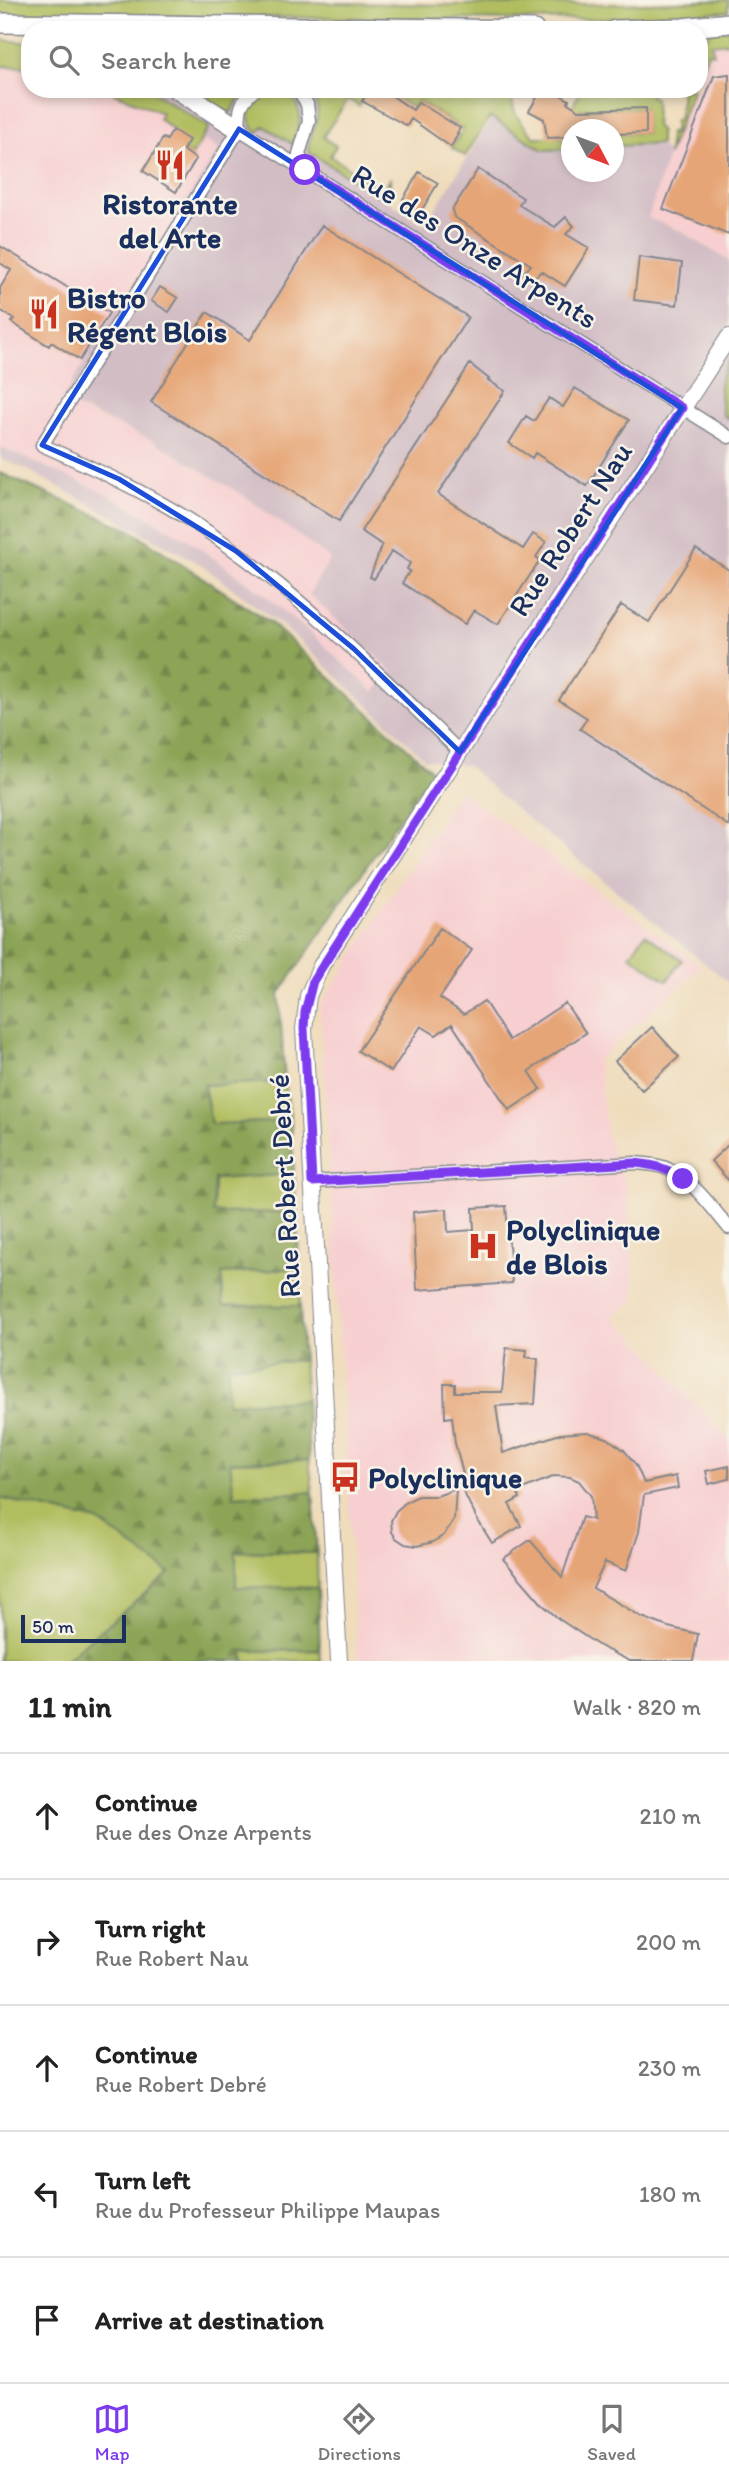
<!DOCTYPE html>
<html lang="en">
<head>
<meta charset="utf-8">
<style>
  body { margin:0; font-family:Itim,sans-serif; background:#f6f6f6; color:#222 }
  .compass { position:absolute; left:561px; top:119px; width:63px; height:63px; border-radius:50%; background:#fff; box-shadow:0 4px 10px #0003; rotate:131deg }
  .scale { position:absolute; left:21px; bottom:18px; width:105px; box-sizing:border-box; padding-left:7px; border:4px solid #1b2f5e; border-top:0; font-size:19px; line-height:24px; white-space:nowrap; color:#1b2f5e; -webkit-text-stroke:5px #f7f3e8; paint-order:stroke }
  .stop { position:absolute; width:21px; height:21px; margin:-16px; border:5px solid #7c3aed; border-radius:50%; background:#fff }
  .stop.end { background:#7c3aed; border-color:#fff; box-shadow:0 2px 7px #0008 }
  .list { margin:0; padding:0; list-style:none }
  h2 { display:flex; justify-content:space-between; align-items:center; height:91px; margin:0; padding:0 28px; font-size:30px }
  h2 small { font-size:23px; font-weight:400; color:#767676 }
  .list li { display:grid; grid-template-columns:46px 1fr auto; gap:21px; align-items:center; box-sizing:border-box; height:126px; padding:0 28px; border-top:2px solid #e0e0e0 }
  .list b { display:block; font-size:26px; white-space:nowrap }
  .list p { margin:0; font-size:23px; white-space:nowrap; color:#767676 }
  .list em { font-size:23px; font-style:normal; color:#767676 }
  .icon { flex:none; width:38px; height:38px; fill:none; stroke:currentColor; stroke-width:2; stroke-linecap:round; stroke-linejoin:round }
  .map { position:relative; flex:none; width:729px; height:1661px; overflow:hidden }
  .search { position:absolute; background:#fff; box-shadow:0 4px 10px #0003; left:21px; right:21px; top:21px; height:77px; display:flex; align-items:center; gap:18px; box-sizing:border-box; padding:0 24px; border-radius:28px; color:#767676; font-size:26px }
  .sheet { height:721px; background:#fff }
  nav { display:flex; justify-content:space-around; align-items:center; box-sizing:border-box; height:98px; border-top:2px solid #e0e0e0; background:#fff; font-size:19px; color:#767676 }
  nav a { display:grid; justify-items:center; gap:4px }
  nav .on { color:#7c3aed }
  .map>svg:first-child { display:block }
  .built { fill:#f7cfd0 }
  .industrial { fill:#d2bdc5 }
  .green { fill:#b1bd5f; stroke:#66765e; stroke-width:2 }
  .forest { fill:url(#forest-firs); stroke:#546a5a; stroke-width:2 }
  .building { fill:#e6a576 }
  .lines { fill:none; stroke-linecap:round; stroke-linejoin:round }
  .minor-casing { stroke:#85868c; stroke-width:15 }
  .tertiary-casing { stroke:#85868c; stroke-width:18 }
  .primary-casing { stroke:#85868c; stroke-width:22 }
  .minor { stroke:#fff; stroke-width:12 }
  .tertiary { stroke:#fff; stroke-width:16 }
  .primary { stroke:#fff; stroke-width:19 }
  .route { stroke:#7c3aed; stroke-width:9 }
  .marked { fill:none; stroke:#1d4ed8; stroke-width:5; stroke-linejoin:round }
  .labels { text-anchor:middle; dominant-baseline:central; stroke-width:5; stroke-linejoin:round; paint-order:stroke }
  .poi-label { font-size:30px; font-weight:bold; fill:#1b2f5e; stroke:#f7f3e8; text-anchor:start }
  .street-label { font-size:30px; fill:#1b2f5e; stroke:#f7f3e8 }
</style>
</head>
<body>
<div class="map">
<svg width="729" height="1661" viewBox="0 0 729 1661">
  <defs>
    <pattern id="forest-firs" width="22" height="20" patternUnits="userSpaceOnUse" patternTransform="scale(1.75)"><rect width="22" height="20" fill="#8ca456"/><path d="M5 1l3.5 6h-7zM16 11l3.5 6h-7z" fill="#72864a"/></pattern>
  </defs>
  <rect width="100%" height="100%" fill="#f7f3e8"/>
  <filter id="ink" filterUnits="userSpaceOnUse"><feTurbulence type="fractalNoise" baseFrequency=".0143" numOctaves="2"/><feDisplacementMap in="SourceGraphic" scale="14" xChannelSelector="R" yChannelSelector="G"/><feConvolveMatrix kernelMatrix="1 2 1 2 8 2 1 2 1" color-interpolation-filters="sRGB"/></filter>
  <filter id="wash" filterUnits="userSpaceOnUse"><feTurbulence type="fractalNoise" baseFrequency=".00686" numOctaves="4" result="noise"/><feDisplacementMap in="SourceGraphic" scale="28" xChannelSelector="R" yChannelSelector="G"/><feGaussianBlur stdDeviation="1.57" result="paint"/><feColorMatrix in="noise" values="0 0 0 0 0 0 0 0 0 0 0 0 0 0 0 0 0 1.4 0 .05"/><feComposite in="paint" operator="in"/></filter>
  <g filter="url(#wash)">
    <rect width="100%" height="100%" fill="#efdcbb"/>
    <path class="built" d="M729 40V261L681 231 648 218 668 155 693 89H699V74L710 44Z
      M0 66 30 67V89H105L162 114 220 149 141 275 104 328 78 409 152 440 246 497 331 559 309 594 392 672 374 693 316 638 261 592 188 540 107 494 0 447Z
      M460 791 702 966 598 1060 607 1136 627 1189 635 1299 613 1316 639 1341 729 1440V1661H358L320 1006Z"/>
    <path class="industrial" d="M105 89H331L316 156 425 225 510 89 493 118 543 150 571 149 572 172H614V146L660 144 668 155 648 218 681 231 729 261V983L506 801 468 766 425 759 284 627 200 564 26 469 0 458V447L107 494 188 540 261 592 316 638 374 692 392 672 309 594 330 559 246 497 152 440 62 401 104 328 141 275 219 149 162 114Z"/>
    <path class="green" d="M0 0H177L442 5 624 4 729 0 728 11 644 18 535 20 0 14Z
      M729 29V42L711 44 714 54 708 52 699 74V37L707 36 711 31Z
      M0 40 30 43V67L0 66Z
      M105 89H148L209 127 192 156 183 150 173 130 159 119 162 113Z
      M196 89H246L230 113 217 107Z
      M309 89H370L359 106 348 99 323 137 336 146 330 156 383 189 390 179V185L382 197 310 153C303 133 331 121 309 89Z
      M383 89H513C509 113 520 120 534 137H571V149L543 150 490 117 465 156 452 148 463 129 418 101 413 108Z
      M578 89H651V97L655 98 656 126 660 131V144L614 146V134L646 133 645 108 570 110 578 96Z
      M682 89H693L668 155 670 133H674L675 120 679 119Z
      M275 92 291 95C305 116 301 122 292 144L264 126 257 133C240 113 254 100 275 92Z
      M729 360V419L723 415C719 394 717 379 729 360Z
      M645 934 682 960 667 981 630 955Z
      M285 1082 291 1121 211 1125 204 1085Z
      M294 1174 297 1212 213 1213 214 1179Z
      M299 1268 300 1306H223L222 1274Z
      M303 1360 306 1400 228 1404V1366Z
      M309 1460 313 1492 234 1496 230 1462Z
      M0 1498 98 1521 170 1573 64 1661H0Z
      M236 1551 317 1553 318 1588 236 1587Z
      M320 1650 321 1661H244L242 1651Z"/>
    <path class="forest" d="M0 473 130 530 270 622 432 771 279 994 285 1082 204 1085 211 1124 291 1121 294 1174 214 1179 213 1213 297 1212 299 1268 222 1274 223 1305 300 1306 303 1360 228 1366V1403L306 1400 309 1460 230 1462 234 1496 313 1492 317 1553 236 1551V1587L318 1588 320 1650 243 1651 244 1661H64L170 1573 98 1521 0 1498Z"/>
    <g id="blocks">
      <path class="building" d="M729 74V235L663 209 714 76Z
        M370 89H382L413 110 418 102 460 128 457 133 458 134 451 147 411 119 407 126 362 101Z
        M542 89H550L569 100 568 103 579 110 646 108V133L613 134V130H571V137L547 138 544 119 529 111Z
        M173 130 189 140 183 150 196 159 176 192 143 171 163 138 167 140Z
        M478 169 523 198 519 205 555 227 566 217 574 226 566 234 589 248 565 286 541 271 531 282 523 274 531 265 454 217 452 210Z
        M419 172 438 183 420 213 405 204 407 201 403 199Z
        M322 225 468 317 339 521 151 402 207 312 250 340Z
        M0 246 109 313 80 360 51 342 49 346 11 322 14 319 0 310V288L11 270 0 263Z
        M639 257 682 263 677 305 634 300Z
        M160 287 178 298 169 312 151 301Z
        M470 364 489 379 488 380 505 391 438 494 523 549 533 534 546 542 536 557 540 560 498 624 474 610 465 624 402 583 410 571 407 569 410 563 392 551 374 579 370 577 382 545 361 531Z
        M575 388 629 420 587 486 535 453 532 458 509 443 526 416 534 421 549 398 563 407Z
        M696 549 729 570V826L580 729 587 718 559 700 621 605 649 622Z
        M440 928 472 950 440 998 464 1014 484 1001 509 1040 565 1003 586 1033 529 1071 541 1089 509 1110 452 1024 436 1035 421 1026 391 1072 358 1051Z
        M652 1027 679 1057 642 1090 615 1061Z
        M729 1144V1181L711 1161Z
        M506 1206 512 1283 417 1290 413 1212 447 1209 448 1232 474 1230 473 1208Z
        M506 1348 527 1350 526 1357 538 1359 535 1404 496 1406 503 1453 560 1434 587 1432 607 1438 624 1450 636 1465 644 1483 676 1476 678 1488 644 1495 639 1532 626 1571 605 1562 593 1588 642 1617 668 1627 698 1634 693 1661H630L601 1647 559 1619 543 1605 503 1559 530 1540 562 1577 582 1517 593 1520 591 1496 579 1481 570 1477 555 1476 517 1491 520 1498 509 1504 521 1526 492 1543 477 1519 461 1487 466 1485 455 1443 452 1417 445 1418 444 1384H455V1392H502Z
        M729 1466V1479L709 1484 706 1471Z
        M456 1489 454 1519 444 1535 433 1542 417 1546 405 1544 396 1538 392 1532 391 1521 396 1511 406 1502 418 1496H437Z"/>
    </g>
  </g>
  <g filter="url(#ink)">
    <use href="#blocks" fill-opacity="0" stroke="#85868c" stroke-width="2"/>
    <g class="lines">
      <g class="minor-casing">
        <path id="minor" d="M256 89C230 110 246 116 235 136L42 445C91 467 139 489 185 517 288 581 373 668 460 752
          M297 89 307 104 309 121 299 154 305 170
          M239 129 729 437
          M312 1182 635 1163C646 1164 658 1164 668 1169 693 1180 712 1208 729 1228"/>
      </g>
      <g class="tertiary-casing">
        <path id="tertiary" d="M339 1661 304 1029 308 996 321 966 729 337"/>
      </g>
      <g class="primary-casing">
        <path id="primary" d="M0 23 534 30
          M615 30 682 28 729 23
          M177 89 239 129"/>
      </g>
      <use href="#minor" class="minor"/>
      <use href="#tertiary" class="tertiary"/>
      <use href="#primary" class="primary"/>
    </g>
  </g>
  <g class="lines" filter="url(#ink)">
    <path class="route" d="M305 170 682 408 313 981 305 1012 304 1028 312 1182 635 1163C654 1165 667 1168 683 1179"/>
  </g>
  <path class="marked" d="M239 129 682 408 460 752 354 649 236 551 119 479 42 445Z"/>
  <defs>
    <g id="restaurant-bare" transform="scale(2.415)"><path d="M-5-6h1v4h1v-4h1v4h1v-4h1v5L-1.5 .5V6h-2V.5L-5-1ZM5-6V6H3V1.5H1.5Q1.5-4 5-6Z" fill="#c8321e" stroke="#f7f3e8" stroke-width="2.5" paint-order="stroke"/></g>
    <g id="hospital-bare" transform="scale(2.415)"><path d="M-5-5h3v3.5h4V-5h3V5h-3V1.5h-4V5h-3Z" fill="#c8321e" stroke="#f7f3e8" stroke-width="2.5" paint-order="stroke"/></g>
    <g id="bus-bare" transform="scale(2.415)"><path d="M-5-6H5V4H4V6H2V4H-2V6H-4V4H-5ZM-3.5-4V0h7V-4ZM-3.5 1.2v1.5H-2V1.2ZM2 1.2v1.5H3.5V1.2Z" fill="#c8321e" stroke="#f7f3e8" stroke-width="2.5" paint-order="stroke"/></g>
  </defs>
  <g fill-rule="evenodd">
    <use href="#restaurant-bare" x="170" y="165"/>
    <use href="#restaurant-bare" x="44" y="314"/>
    <use href="#hospital-bare" x="483" y="1246"/>
    <use href="#bus-bare" x="345" y="1477"/>
  </g>
  <g class="labels">
    <g class="poi-label">
      <text x="170" y="203" text-anchor="middle">Ristorante<tspan x="170" dy="34">del Arte</tspan></text>
      <text x="67" y="297">Bistro<tspan x="67" dy="34">Régent Blois</tspan></text>
      <text x="506" y="1229">Polyclinique<tspan x="506" dy="34">de Blois</tspan></text>
      <text x="368" y="1477">Polyclinique</text>
    </g>
    <g class="street-label">
      <text transform="translate(475 246) rotate(32)">Rue des Onze Arpents</text>
      <text transform="translate(570 529) rotate(-57)">Rue Robert Nau</text>
      <text transform="translate(284 1186) rotate(-93)">Rue Robert Debré</text>
    </g>
  </g>
</svg>
<svg class="compass" viewBox="-18 -18 36 36"><path d="M0-13l5 13h-10z" fill="#e53935"/><path d="M0 13l5-13h-10z" fill="#767676"/></svg>
<div class="scale">50 m</div>
<div class="stop" style="left:305px;top:170px"></div>
<div class="stop end" style="left:683px;top:1179px"></div>
<div class="search"><svg class="icon" aria-label="search" viewBox="0 0 24 24"><circle cx="10" cy="10" r="6"/><path d="M15 15l6 6"/></svg>Search here</div>
</div>
<section class="sheet">
<h2>11 min<small>Walk · 820 m</small></h2>
<ul class="list">
<li><svg class="icon" aria-label="ahead" viewBox="0 0 24 24"><path d="M12 20V5M6 11l6-6 6 6"/></svg><div><b>Continue</b><p>Rue des Onze Arpents</p></div><em>210 m</em></li>
<li><svg class="icon" aria-label="right" viewBox="0 0 24 24"><path d="M7 20v-9h11M14 6l5 5-5 5"/></svg><div><b>Turn right</b><p>Rue Robert Nau</p></div><em>200 m</em></li>
<li><svg class="icon" aria-label="ahead" viewBox="0 0 24 24"><path d="M12 20V5M6 11l6-6 6 6"/></svg><div><b>Continue</b><p>Rue Robert Debré</p></div><em>230 m</em></li>
<li><svg class="icon" aria-label="left" viewBox="0 0 24 24"><path d="M17 20v-9H6M10 6l-5 5 5 5"/></svg><div><b>Turn left</b><p>Rue du Professeur Philippe Maupas</p></div><em>180 m</em></li>
<li><svg class="icon" aria-label="arrive" viewBox="0 0 24 24"><path d="M6 21V4h12l-3 4 3 4H6"/></svg><div><b>Arrive at destination</b></div></li>
</ul>
</section>
<nav>
<a class="on"><svg class="icon" aria-label="map" viewBox="0 0 24 24"><path d="M3 6l6-2 6 2 6-2v14l-6 2-6-2-6 2zM9 4v14M15 6v14"/></svg>Map</a>
<a><svg class="icon" aria-label="directions" viewBox="0 0 24 24"><path d="M12 3l9 9-9 9-9-9zM9 14v-3h6M13 9l2 2-2 2"/></svg>Directions</a>
<a><svg class="icon" aria-label="saved" viewBox="0 0 24 24"><path d="M7 4h10v16l-5-4-5 4z"/></svg>Saved</a>
</nav>
</body>
</html>
